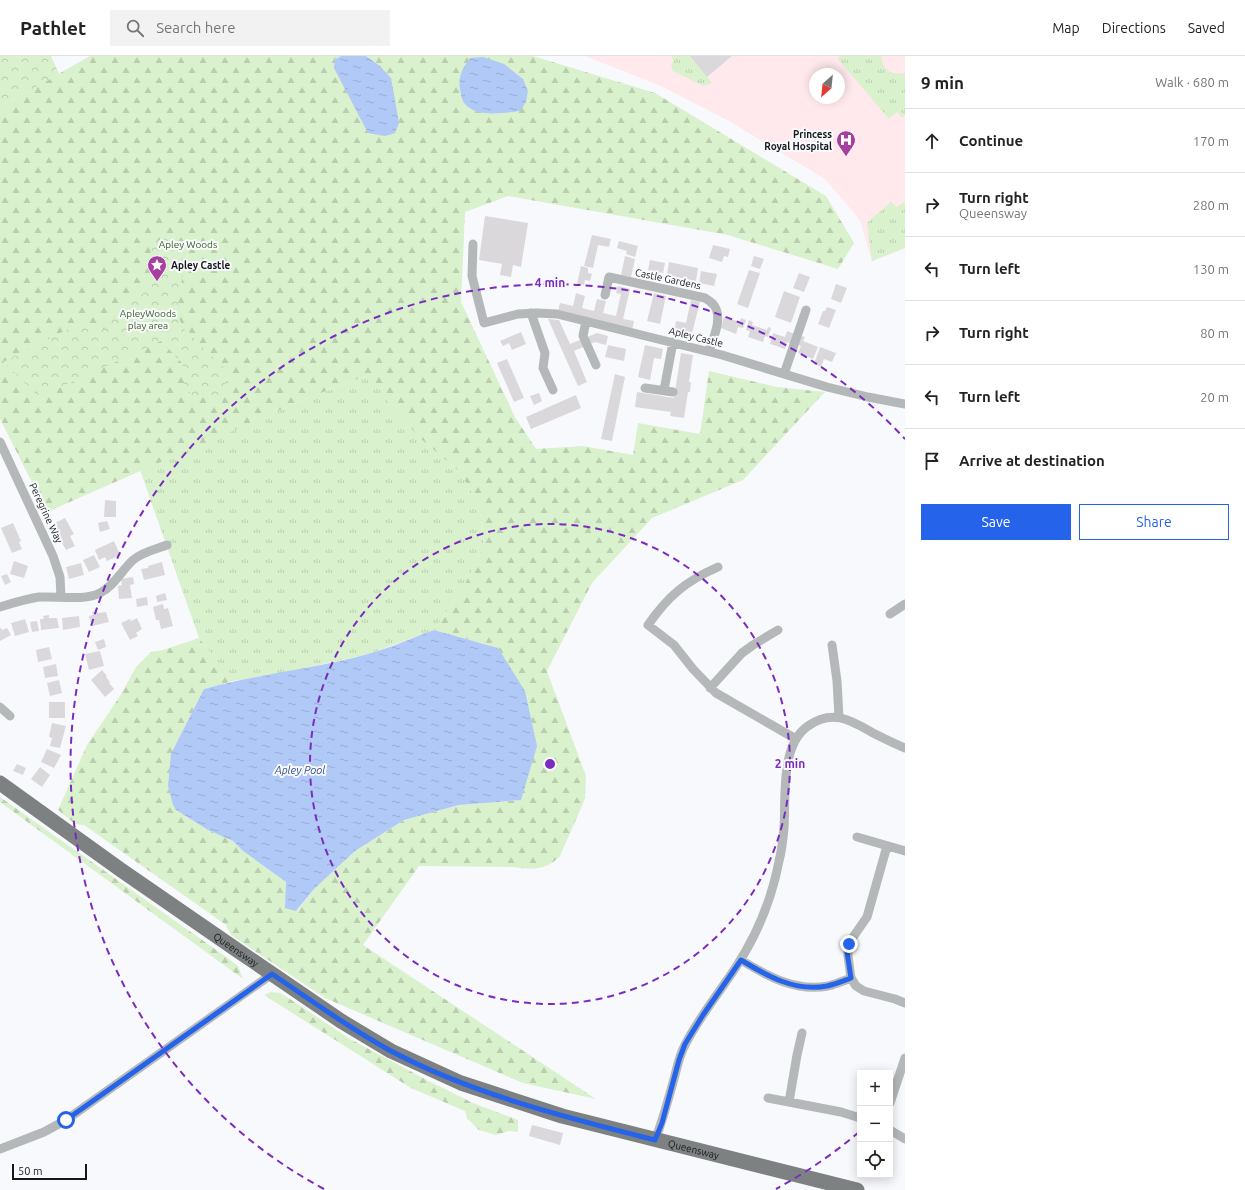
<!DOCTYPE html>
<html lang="en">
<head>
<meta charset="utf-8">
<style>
  body { margin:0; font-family:Ubuntu,sans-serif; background:#f2f2f2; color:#222 }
  .controls { position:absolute; right:12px; bottom:12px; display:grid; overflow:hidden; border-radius:0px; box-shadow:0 2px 10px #0003 }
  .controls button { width:36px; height:36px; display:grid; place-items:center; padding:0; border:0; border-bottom:1px solid #e0e0e0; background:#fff; color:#222; font:20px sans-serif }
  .compass { position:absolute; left:809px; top:12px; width:36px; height:36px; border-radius:50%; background:#fff; box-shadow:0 2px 10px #0003; rotate:207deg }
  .scale { position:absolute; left:12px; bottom:10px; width:75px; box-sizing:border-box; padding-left:4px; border:2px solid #161718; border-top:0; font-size:11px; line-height:14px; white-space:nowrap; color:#161718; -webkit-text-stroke:3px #f8f9fd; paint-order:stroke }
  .stop { position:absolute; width:12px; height:12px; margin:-9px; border:3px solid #2563eb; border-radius:50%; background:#fff }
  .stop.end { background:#2563eb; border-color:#fff; box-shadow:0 1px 4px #0008 }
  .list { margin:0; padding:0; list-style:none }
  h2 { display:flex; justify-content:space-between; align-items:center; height:52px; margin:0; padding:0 16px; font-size:17px }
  h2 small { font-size:13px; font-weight:400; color:#767676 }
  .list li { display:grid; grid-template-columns:26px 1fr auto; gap:12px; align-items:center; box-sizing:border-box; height:64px; padding:0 16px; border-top:1px solid #e0e0e0 }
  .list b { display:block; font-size:15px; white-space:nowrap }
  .list p { margin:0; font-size:13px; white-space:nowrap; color:#767676 }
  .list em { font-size:13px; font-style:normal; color:#767676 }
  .actions { display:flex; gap:8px; padding:12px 16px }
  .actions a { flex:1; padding:9px 0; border:1px solid #2563eb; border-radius:0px; text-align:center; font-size:14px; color:#2563eb }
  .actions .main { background:#2563eb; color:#fff }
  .icon { flex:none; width:22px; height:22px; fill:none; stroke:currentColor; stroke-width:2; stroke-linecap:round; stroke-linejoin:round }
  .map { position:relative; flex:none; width:905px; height:1134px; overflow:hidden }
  header { display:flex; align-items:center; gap:24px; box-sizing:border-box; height:56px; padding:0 20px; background:#fff; border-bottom:1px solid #e0e0e0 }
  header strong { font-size:19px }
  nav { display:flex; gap:22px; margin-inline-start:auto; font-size:14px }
  .search { width:280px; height:36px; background:#f2f2f2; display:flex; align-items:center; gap:10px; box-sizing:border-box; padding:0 14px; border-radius:0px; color:#767676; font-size:15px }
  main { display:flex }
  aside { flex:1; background:#fff }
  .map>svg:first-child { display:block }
  .medical { fill:#ffe9ec; fill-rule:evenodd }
  .grass { fill:url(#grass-tufts) }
  .forest { fill:url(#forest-firs) }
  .park { fill:url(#park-crowns) }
  .water { fill:url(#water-ripples) }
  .building { fill:#dbd8db }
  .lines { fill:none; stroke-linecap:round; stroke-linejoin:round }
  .street { stroke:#b5b8b8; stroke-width:9 }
  .primary { stroke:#7d8181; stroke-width:15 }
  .route { stroke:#2563eb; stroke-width:5 }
  .ring { fill:none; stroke:#7b2cbf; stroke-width:2; stroke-dasharray:7 5 }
  .labels { text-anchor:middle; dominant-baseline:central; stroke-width:4; stroke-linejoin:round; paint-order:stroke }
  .poi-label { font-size:10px; font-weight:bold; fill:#161718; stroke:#f8f9fd; text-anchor:end }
  .park-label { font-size:10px; fill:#3b6124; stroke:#f8f9fd }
  .street-label { font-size:10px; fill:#161718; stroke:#f8f9fd }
  .water-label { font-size:11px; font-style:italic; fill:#35538b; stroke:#f8f9fd }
  .centre { fill:#7b2cbf; stroke:#f8f9fd; stroke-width:2 }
  .ring-label { font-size:12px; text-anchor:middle; font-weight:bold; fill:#7b2cbf; stroke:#f8f9fd; stroke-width:4; stroke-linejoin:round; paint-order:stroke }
</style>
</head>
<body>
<header>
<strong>Pathlet</strong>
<div class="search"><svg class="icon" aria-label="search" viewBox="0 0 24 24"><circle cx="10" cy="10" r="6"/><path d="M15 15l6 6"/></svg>Search here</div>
<nav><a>Map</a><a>Directions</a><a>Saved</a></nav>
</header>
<main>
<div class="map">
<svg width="905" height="1134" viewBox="0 0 905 1134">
  <defs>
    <pattern id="grass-tufts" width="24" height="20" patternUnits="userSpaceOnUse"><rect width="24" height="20" fill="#d9f1cd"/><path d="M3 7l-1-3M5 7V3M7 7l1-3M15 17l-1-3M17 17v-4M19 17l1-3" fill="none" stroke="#baceaf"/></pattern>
    <pattern id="forest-firs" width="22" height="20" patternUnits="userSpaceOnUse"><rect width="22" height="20" fill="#d9f1cd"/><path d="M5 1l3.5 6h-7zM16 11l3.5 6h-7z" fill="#baceaf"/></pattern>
    <pattern id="park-crowns" width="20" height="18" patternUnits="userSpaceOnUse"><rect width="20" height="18" fill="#d9f1cd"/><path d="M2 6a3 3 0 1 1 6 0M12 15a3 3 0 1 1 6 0" fill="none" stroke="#baceaf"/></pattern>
    <pattern id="water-ripples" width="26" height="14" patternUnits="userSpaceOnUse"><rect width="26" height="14" fill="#b0c9f7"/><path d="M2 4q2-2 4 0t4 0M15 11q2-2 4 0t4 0" fill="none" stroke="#97acd3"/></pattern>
  </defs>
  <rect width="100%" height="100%" fill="#f8f9fd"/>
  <path class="medical" d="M585 0H905V192L872 205 860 164 825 123 729 65 661 30ZM815 18H839V42H815Z"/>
  <path class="grass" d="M672 0H690L712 27 703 30 673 15 671 9 674 5 671 1Z
    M840 0H881C882 14 892 20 905 17V59L902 62 897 56 889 63 838 3Z
    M905 145V192L872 205 867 167 891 146 897 151Z
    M371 318 421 383 460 416 481 453 484 490 464 530 434 574 369 598 282 617 233 625 199 582 140 414 300 345Z"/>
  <path class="forest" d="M90 0H341L335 3 380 10 366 0H533L655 37 826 140 854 187 838 213 728 179 508 140 465 156 461 246 515 361 536 393 583 390 633 399 638 367 700 378 709 315 777 331 825 336 743 424 652 462 592 527 547 615 586 720 585 743 560 800C547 814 532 814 514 811L419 810 363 889 596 1043 523 1027 325 942 231 879 226 869 84 769 75 768 58 754 87 689 120 640 136 611 151 596 163 594 199 582 233 625 204 633 176 754 208 774 233 785 243 795 286 826 297 855 314 833 355 795 404 764 459 749 521 744 498 592 434 574 464 530 484 490 481 453 460 416 421 383 387 345 371 318 300 345 47 456 0 363V51Z
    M0 741 229 903 238 910 243 923 0 746Z
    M271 936 280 937 290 943 350 983 425 1023 473 1047 518 1064V1076L509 1075 496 1079 479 1074 467 1062 465 1055 411 1032 264 939Z"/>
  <path class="park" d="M0 0H51L59 18 0 51Z
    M162 182 179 187 184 215 182 222 180 240 176 257 185 274 190 277 199 288 231 318 217 342 193 341 184 328 187 318 181 306 161 285 40 341 3 306 78 268 104 273 130 245 144 237 153 211 150 192Z"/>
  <path class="water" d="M341 0H366L380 10 391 22 399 67 395 77 385 80 368 77 334 12 335 3Z
    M483 1 504 8 523 23 528 35 526 46 520 55C503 57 470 63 462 43 461 40 461 37 460 34 458 20 462 13 470 2Z
    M434 574 498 592 525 635 537 690 521 744 459 749 404 764 355 795 314 833 296 855 285 852 286 826 243 795 233 785 208 774 176 754 173 749 168 730 171 698 204 633C258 618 314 613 368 598 390 592 412 582 434 574Z"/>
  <path class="building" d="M690 0H732L707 21Z
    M485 160 528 167 521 211 513 209 511 221 500 219 502 208 479 204Z
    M592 179 611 183 609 191 598 189 593 212 584 210Z
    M619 185 638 190 635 201 626 198 627 195 617 192Z
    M713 189 730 193 728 201 724 200 722 206 709 202Z
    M625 200 635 203 631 221 621 219Z
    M754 200 764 203 760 213 751 210Z
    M650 204 665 207 663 217 648 214Z
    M669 206 698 212 696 225 667 219Z
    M581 210 588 212V217L592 218 590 225 585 224 584 229 577 228Z
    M749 214 760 217 748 252 737 248Z
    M701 215 717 218 714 230 699 227Z
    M799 217 810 221 804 236 793 232Z
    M836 228 847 232 841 247 831 243Z
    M618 230 630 233 623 263 634 265 632 274 558 256 560 247 573 250 576 237 585 240 582 252 594 255 597 243 606 245 603 257 616 260 621 238 616 237Z
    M784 235 800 241 791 267 775 261Z
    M654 237 666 240 660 268 647 265Z
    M691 244 700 246 692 277 675 272 676 265 686 267Z
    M827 251 836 254 829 272 818 268 823 255H825Z
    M724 261 740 266 741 262 746 264 743 272 738 271 736 278 721 272Z
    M548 263 559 264 570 288 597 277 608 280 606 289 595 286 574 295 587 326 578 330Z
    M749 264 753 266 752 269 767 274 768 271 771 272 768 281 765 280 763 286 748 281 750 275 746 274Z
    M787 275 795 278 791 288 787 286 785 293 770 288 773 277 785 281Z
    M521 276 526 288 512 294 509 287 503 290 500 285Z
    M801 280 805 281 803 285 818 291 813 303 798 297 801 290 798 289Z
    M608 289 626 293 624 305 605 301Z
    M645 289 663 293 661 303 654 302 650 324 638 321Z
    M820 291 836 297 832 306 824 303 821 311 814 308Z
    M681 297 693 299 689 326H691L690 336H688L684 362 670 360 671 356 635 351 637 336 674 342Z
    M507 303 524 342 514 346 497 307Z
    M615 318 625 321 612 385 601 383Z
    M539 337 542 345 534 349 530 340Z
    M576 339 581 352 531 373 526 361Z
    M105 444 116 445V461H104Z
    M65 462 74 478 70 480 75 490 66 494 53 471 56 470 55 467Z
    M107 465 110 473 100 476 98 467Z
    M13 467 21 485 19 486 22 493 12 497 1 472Z
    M114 485 120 499 107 505 105 501 99 504 95 494Z
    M94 499 100 511 89 516 83 504Z
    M14 505 28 510 24 522 10 518Z
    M162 506 165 519 144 524 141 513 148 512V510Z
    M81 507 84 519 69 523 66 511Z
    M7 518 11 526 5 529 1 520Z
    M133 521 134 528 130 529 132 542 119 543 118 530 122 529 121 523Z
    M165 537 167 544 157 546 156 540Z
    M147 541 148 549 137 551 136 543Z
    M163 548 164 553 168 552 173 570 161 573 159 564H156L153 551Z
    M97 555 98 557 106 556 109 566 92 570 89 560 93 559 92 556Z
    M49 559V562H57L59 572 41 574 40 563H44L43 560Z
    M79 560 80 571 63 574 62 562Z
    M137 562 142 573 136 577 138 580 130 584 121 567 130 563 131 565Z
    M25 563 29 576 15 580 11 567Z
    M37 565 39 575 32 576 30 566Z
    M0 571 2 574 7 572 11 579 0 585Z
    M104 583 106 591 98 594 95 586Z
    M49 591 52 603 38 606 36 594Z
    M100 595 104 610 89 614 85 598Z
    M56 608 58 620 45 622 43 611Z
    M102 614 107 620 106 621 110 626 109 627 114 633 105 641 91 624Z
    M59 624 62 637 50 640 47 627Z
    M49 646H65V662H49Z
    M52 667 66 670 60 692 50 690 52 682 49 681Z
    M47 693 61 699 54 712 41 706Z
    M17 708 26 712 23 719 13 715Z
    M40 711 50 719 42 731 31 723Z
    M532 1069 563 1077 560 1089 529 1080Z"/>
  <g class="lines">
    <path class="street" d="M473 188 472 220 484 267 518 258 537 257 557 258 722 299 827 331 868 341 905 348
      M605 239 609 221 705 242C708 244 711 246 713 248 724 260 713 283 709 295
      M531 257 545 297 543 312 553 334
      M586 265 583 280 596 309
      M784 318 806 254
      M645 332 673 336
      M664 334 673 286
      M0 386 53 500 60 521 61 541
      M718 511C686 525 668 540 648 569L674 589 693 613 716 637 796 683
      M0 551C13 547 25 543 39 541 57 540 85 545 100 537 114 530 122 514 133 504 142 496 156 493 167 489
      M890 558 905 548
      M832 589 837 625 839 661
      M710 632 742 597 753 589 778 574
      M0 651 10 660
      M857 781 905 795
      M887 790 867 861 851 884 848 892V900L851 922 856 930 864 935 895 943 905 947
      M741 904C767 920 795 936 828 930 836 928 843 925 851 922
      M768 1042 841 1056 860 1062
      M789 1046 797 999 802 977
      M890 1047 905 1002
      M890 1074 905 1083
      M655 1084C663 1064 668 1044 674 1023 677 1012 679 1000 685 989 699 961 719 937 736 911 757 879 772 842 779 805 782 794 783 783 784 772 786 742 780 689 808 670 833 652 852 665 875 678 885 683 895 688 905 692
      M0 1093 44 1076 66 1064 272 918"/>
    <path class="primary" id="s1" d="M0 727 121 814 234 892 341 965 391 995 461 1027 562 1060 857 1134"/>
  </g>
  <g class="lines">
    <path class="route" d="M66 1064 272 918C311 944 350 973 391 995 474 1039 566 1061 655 1084L662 1067 679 1004 685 988 703 959 741 904C767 920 795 936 827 930 836 928 843 925 851 922L847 896 849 888"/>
  </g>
  <g class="ring">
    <circle cx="550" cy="708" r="240"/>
    <path d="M859 1076A481 481 0 0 1 776 1133M324 1133A481 481 0 1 1 905 383"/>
  </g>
  <defs>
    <g id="hospital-pin" transform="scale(1)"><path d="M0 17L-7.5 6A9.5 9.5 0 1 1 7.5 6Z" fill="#a73ea0" stroke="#f8f9fd"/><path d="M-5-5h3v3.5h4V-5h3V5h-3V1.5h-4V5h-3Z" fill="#fff"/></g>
    <g id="sight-pin" transform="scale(1)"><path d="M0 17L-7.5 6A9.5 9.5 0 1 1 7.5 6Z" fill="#a73ea0" stroke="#f8f9fd"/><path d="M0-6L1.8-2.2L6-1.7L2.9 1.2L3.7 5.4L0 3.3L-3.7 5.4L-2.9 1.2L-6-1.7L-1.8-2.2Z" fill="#fff"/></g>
  </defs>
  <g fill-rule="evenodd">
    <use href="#hospital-pin" x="846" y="84"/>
    <use href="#sight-pin" x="157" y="209"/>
  </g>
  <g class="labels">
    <g class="poi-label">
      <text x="832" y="78">Princess<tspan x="832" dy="12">Royal Hospital</tspan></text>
      <text x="171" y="209" text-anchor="start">Apley Castle</text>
    </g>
    <g class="park-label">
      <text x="188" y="188">Apley Woods</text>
      <text x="148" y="257">ApleyWoods<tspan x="148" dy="12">play area</tspan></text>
    </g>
    <g class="street-label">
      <text transform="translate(668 223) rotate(12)">Castle Gardens</text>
      <text transform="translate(696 281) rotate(14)">Apley Castle</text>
      <text transform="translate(46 457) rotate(65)">Peregrine Way</text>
      <text stroke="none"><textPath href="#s1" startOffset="289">Queensway</textPath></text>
      <text stroke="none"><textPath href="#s1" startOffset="793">Queensway</textPath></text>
    </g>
    <g class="water-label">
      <text x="300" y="714">Apley Pool</text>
    </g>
  </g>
  <circle cx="550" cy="708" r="6" class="centre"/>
  <g class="ring-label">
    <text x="550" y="231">4 min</text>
    <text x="790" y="712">2 min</text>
  </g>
</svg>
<div class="controls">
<button>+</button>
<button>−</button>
<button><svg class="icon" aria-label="locate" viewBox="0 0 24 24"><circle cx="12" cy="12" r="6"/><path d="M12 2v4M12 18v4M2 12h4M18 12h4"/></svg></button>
</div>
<svg class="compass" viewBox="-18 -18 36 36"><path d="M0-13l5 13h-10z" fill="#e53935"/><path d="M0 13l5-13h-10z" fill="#767676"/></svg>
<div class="scale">50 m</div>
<div class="stop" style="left:66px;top:1064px"></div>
<div class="stop end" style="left:849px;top:888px"></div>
</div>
<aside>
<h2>9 min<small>Walk · 680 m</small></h2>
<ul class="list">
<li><svg class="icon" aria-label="ahead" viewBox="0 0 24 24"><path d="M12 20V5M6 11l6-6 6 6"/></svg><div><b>Continue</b></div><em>170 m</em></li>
<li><svg class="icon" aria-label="right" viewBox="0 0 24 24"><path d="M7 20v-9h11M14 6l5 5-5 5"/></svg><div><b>Turn right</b><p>Queensway</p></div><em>280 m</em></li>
<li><svg class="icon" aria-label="left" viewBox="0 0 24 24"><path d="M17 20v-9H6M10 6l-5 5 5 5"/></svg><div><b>Turn left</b></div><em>130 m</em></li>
<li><svg class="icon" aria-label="right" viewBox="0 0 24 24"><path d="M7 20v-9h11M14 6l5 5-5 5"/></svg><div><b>Turn right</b></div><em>80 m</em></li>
<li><svg class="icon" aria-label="left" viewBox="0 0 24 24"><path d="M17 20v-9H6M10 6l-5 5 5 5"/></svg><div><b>Turn left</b></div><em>20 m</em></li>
<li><svg class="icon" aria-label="arrive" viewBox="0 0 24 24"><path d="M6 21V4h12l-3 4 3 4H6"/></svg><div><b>Arrive at destination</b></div></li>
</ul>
<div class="actions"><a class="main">Save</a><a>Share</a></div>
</aside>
</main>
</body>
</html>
